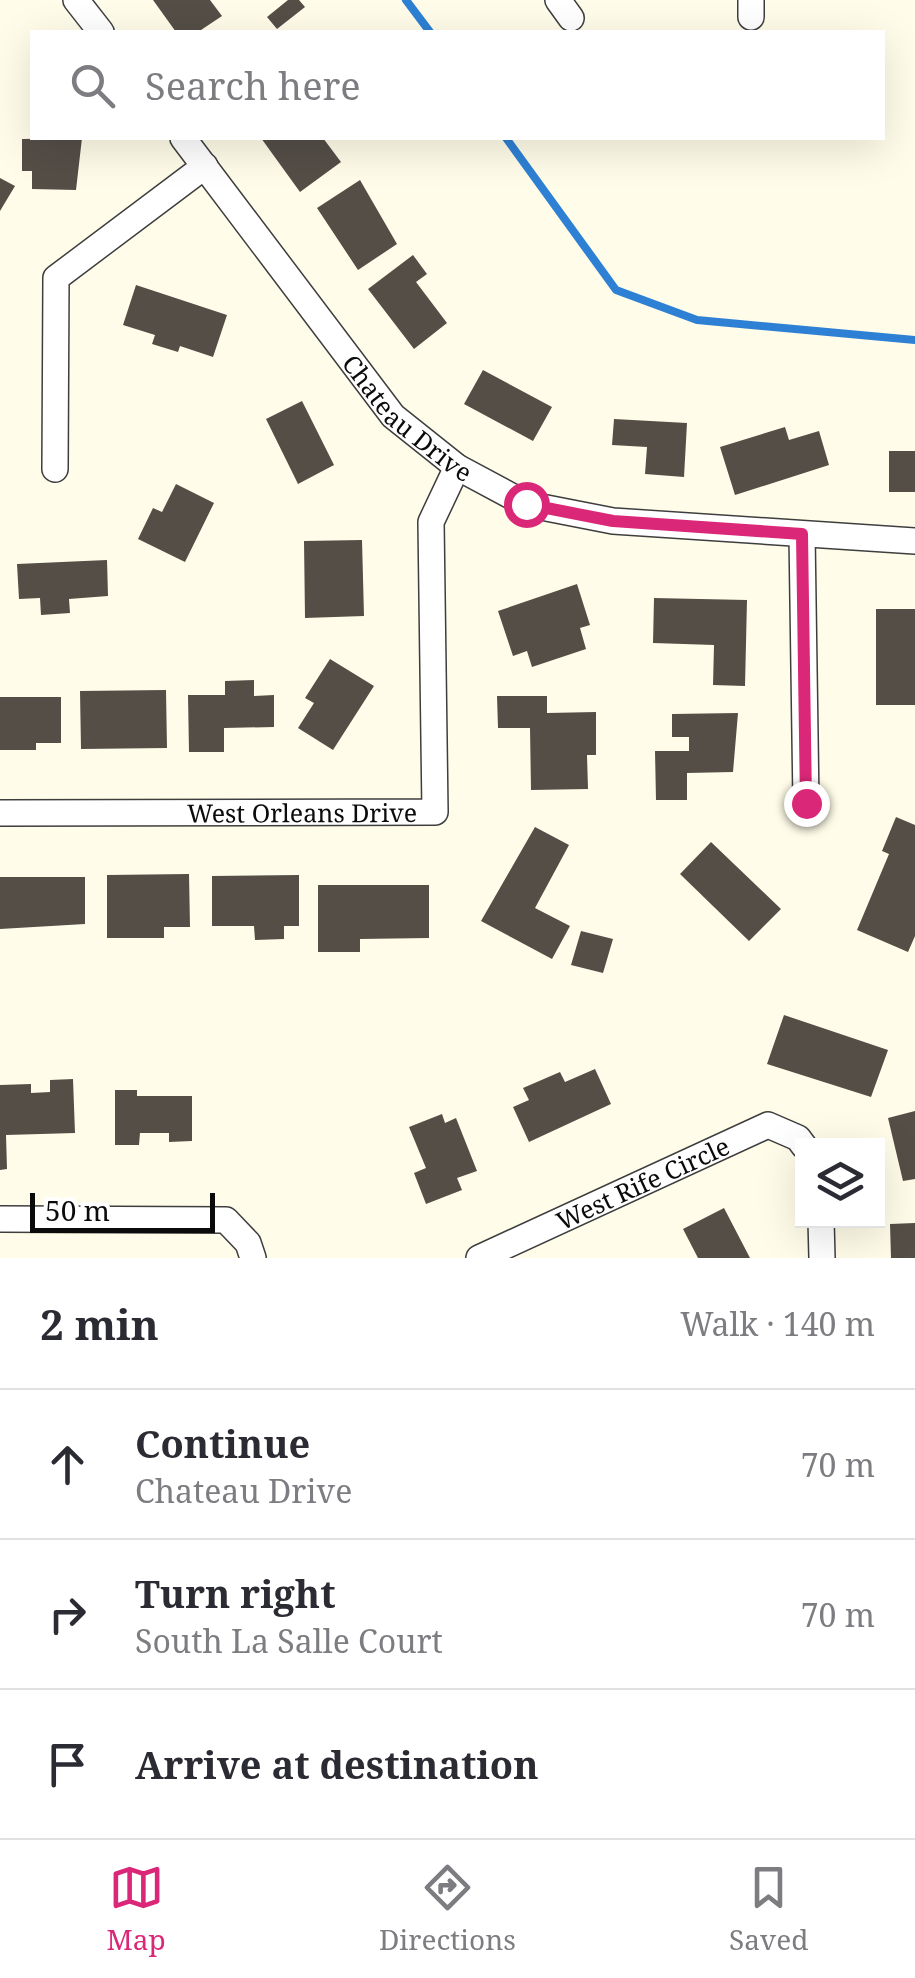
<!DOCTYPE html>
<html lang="en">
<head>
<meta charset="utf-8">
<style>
  body { margin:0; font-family:"Noto Serif",serif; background:#f7f7f7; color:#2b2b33 }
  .controls { position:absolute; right:30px; bottom:30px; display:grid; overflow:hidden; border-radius:0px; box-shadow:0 10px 40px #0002 }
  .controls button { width:90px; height:90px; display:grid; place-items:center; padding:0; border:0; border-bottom:2px solid #e1e1e2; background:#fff; color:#2b2b33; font:50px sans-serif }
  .scale { position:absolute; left:30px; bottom:25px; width:185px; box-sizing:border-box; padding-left:10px; border:5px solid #0b0b0b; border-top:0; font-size:28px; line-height:35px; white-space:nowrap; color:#0b0b0b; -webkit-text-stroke:8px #fff; paint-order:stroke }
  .stop { position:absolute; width:30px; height:30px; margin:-22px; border:8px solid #db2777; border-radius:50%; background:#fff }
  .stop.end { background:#db2777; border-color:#fff; box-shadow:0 2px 10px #0008 }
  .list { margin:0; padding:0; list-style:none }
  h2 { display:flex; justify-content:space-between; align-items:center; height:130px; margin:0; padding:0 40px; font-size:42px }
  h2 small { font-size:32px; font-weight:400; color:#7c7c81 }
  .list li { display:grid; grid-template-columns:65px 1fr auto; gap:30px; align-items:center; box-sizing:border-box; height:150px; padding:0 40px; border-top:2px solid #e1e1e2 }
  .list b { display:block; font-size:38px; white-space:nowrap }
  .list p { margin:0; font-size:32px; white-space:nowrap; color:#7c7c81 }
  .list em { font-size:32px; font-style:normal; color:#7c7c81 }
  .icon { flex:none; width:55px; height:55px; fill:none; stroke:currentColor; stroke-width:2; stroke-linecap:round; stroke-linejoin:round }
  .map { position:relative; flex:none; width:915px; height:1258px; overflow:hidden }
  .search { position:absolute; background:#fff; box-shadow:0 10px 40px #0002; left:30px; right:30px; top:30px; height:110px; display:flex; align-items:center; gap:25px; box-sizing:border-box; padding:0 35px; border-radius:0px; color:#7c7c81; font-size:38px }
  .sheet { height:580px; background:#fff }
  nav { display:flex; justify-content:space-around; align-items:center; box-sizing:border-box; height:140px; border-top:2px solid #e1e1e2; background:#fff; font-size:28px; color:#7c7c81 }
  nav a { display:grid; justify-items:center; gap:5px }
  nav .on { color:#db2777 }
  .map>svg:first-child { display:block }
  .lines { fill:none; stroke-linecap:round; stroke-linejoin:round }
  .stream { stroke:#2e80d4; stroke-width:8 }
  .building { fill:#544e47 }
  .minor-casing { stroke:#3e3e3e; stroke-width:28 }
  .minor { stroke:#fff; stroke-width:25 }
  .route { stroke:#db2777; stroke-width:12 }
  .labels { text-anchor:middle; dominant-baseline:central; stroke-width:10; stroke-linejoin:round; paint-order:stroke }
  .street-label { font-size:25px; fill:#0b0b0b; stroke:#fff }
</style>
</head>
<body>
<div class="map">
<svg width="915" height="1258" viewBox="0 0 915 1258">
  <rect width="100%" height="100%" fill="#fffde9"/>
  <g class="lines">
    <path class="stream" d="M406 0 430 32
      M506 138 616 290 697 320 915 340"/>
  </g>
  <path class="building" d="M153 0H210L222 16 198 32H176Z
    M288 0H299L305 7 277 29 267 17Z
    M82 138 76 190 32 189V171H22V139Z
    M261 138H323L341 162 300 192Z
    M0 178 15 186 0 211Z
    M360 180 397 244 358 270 317 208Z
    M413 255 427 274 416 282 447 323 414 349 368 289Z
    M136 285 227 315 213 357 180 346 178 352 152 344 155 335 123 325Z
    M483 370 552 407 533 441 464 404Z
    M302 401 334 465 298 484 266 419Z
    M614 419 687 423 684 477 645 474 647 447 612 445Z
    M785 427 789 440 819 431 829 465 735 495 720 447Z
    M889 451H915V492H889Z
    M176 484 214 503 185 562 138 539 153 508 162 512Z
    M362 540 364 616 305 618 304 541Z
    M107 560 108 596 69 599 70 613 41 615 40 598 19 599 17 564Z
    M577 584 590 625 580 628 586 649 532 667 527 651 513 656 498 611Z
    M654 598 747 600 745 686 713 685 714 645 653 643Z
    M876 609H915V705H876Z
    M330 659 374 686 333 750 298 728 314 703 305 698Z
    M254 680V696L274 695V727L224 728V752H189L188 695H225V681Z
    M166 690 167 748 81 749 80 691Z
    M497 696H547V713L596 712V755H587L588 789 531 790 530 728H498Z
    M0 697H61V743H36V750H0Z
    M738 713 733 772 687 773V800H656L655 751H689V737H672V714Z
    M896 817 915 825V936L908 952 857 930 889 854 882 851Z
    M535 827 569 845 535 908 570 926 552 959 481 921Z
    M711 842 781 909 749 941 680 874Z
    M189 874 190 927H164V938H107V875Z
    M299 875V926H284V939L255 940 254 926H212V876Z
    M0 877H85V924L0 929Z
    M318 885H429V938L360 939V952H318Z
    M581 931 613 939 603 973 571 965Z
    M784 1015 888 1050 871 1097 767 1064Z
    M595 1069 611 1104 529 1142 513 1107 529 1100 523 1088 560 1072 565 1082Z
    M73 1079 75 1133 6 1135 7 1169 0 1170V1085L31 1084V1093L50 1092V1080Z
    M115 1090H137V1096H192V1141L169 1142V1133H140L139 1145H115Z
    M915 1111V1179L903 1181 888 1118Z
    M442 1114 445 1123 456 1118 477 1171 457 1178 462 1190 426 1204 414 1173 426 1168 409 1127Z
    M724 1208 750 1258H698L683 1229Z
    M915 1223V1258H891L890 1224Z"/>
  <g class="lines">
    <g class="minor-casing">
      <g id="minor">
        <path d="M76 0 101 32"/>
        <path d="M558 0 571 18"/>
        <path d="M751 17V0"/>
        <path id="s1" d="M183 138 393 416 457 467 526 504 613 521 915 541"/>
        <path d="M55 469 56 278 205 166"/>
        <path d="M802 534 806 803"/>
        <path id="s2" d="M0 813 435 812 431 522 457 467"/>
        <path d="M0 1219 226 1220 248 1243 253 1258"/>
        <path d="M821 1220 822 1258"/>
        <path id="s3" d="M479 1258 768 1125 798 1138 804 1146"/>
      </g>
    </g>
    <use href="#minor" class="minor"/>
  </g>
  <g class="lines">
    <path class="route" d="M526 504 613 521 802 534 806 803"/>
  </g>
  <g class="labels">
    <g class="street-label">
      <text stroke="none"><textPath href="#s1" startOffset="360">Chateau Drive</textPath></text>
      <text stroke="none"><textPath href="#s2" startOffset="302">West Orleans Drive</textPath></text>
      <text stroke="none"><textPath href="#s3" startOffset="180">West Rife Circle</textPath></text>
    </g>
  </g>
</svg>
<div class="controls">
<button><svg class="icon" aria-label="layers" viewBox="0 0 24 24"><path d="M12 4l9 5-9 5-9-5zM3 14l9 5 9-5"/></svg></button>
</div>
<div class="scale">50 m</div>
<div class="stop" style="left:526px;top:504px"></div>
<div class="stop end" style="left:806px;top:803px"></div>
<div class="search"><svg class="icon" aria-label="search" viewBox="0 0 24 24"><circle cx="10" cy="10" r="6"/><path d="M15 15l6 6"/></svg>Search here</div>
</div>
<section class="sheet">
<h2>2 min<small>Walk · 140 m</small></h2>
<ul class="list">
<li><svg class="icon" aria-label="ahead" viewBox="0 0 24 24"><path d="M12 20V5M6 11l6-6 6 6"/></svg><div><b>Continue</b><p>Chateau Drive</p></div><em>70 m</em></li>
<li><svg class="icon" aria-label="right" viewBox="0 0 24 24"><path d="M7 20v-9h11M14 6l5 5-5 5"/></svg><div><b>Turn right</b><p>South La Salle Court</p></div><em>70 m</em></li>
<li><svg class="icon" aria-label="arrive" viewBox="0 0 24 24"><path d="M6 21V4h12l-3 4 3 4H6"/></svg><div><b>Arrive at destination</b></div></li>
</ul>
</section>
<nav>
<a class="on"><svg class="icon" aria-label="map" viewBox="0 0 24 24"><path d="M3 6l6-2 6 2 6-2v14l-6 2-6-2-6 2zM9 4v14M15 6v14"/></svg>Map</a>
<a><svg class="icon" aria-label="directions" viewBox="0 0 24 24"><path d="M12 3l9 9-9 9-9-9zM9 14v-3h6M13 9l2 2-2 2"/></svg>Directions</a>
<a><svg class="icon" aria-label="saved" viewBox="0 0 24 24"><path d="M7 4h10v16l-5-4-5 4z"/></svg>Saved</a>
</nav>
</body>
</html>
